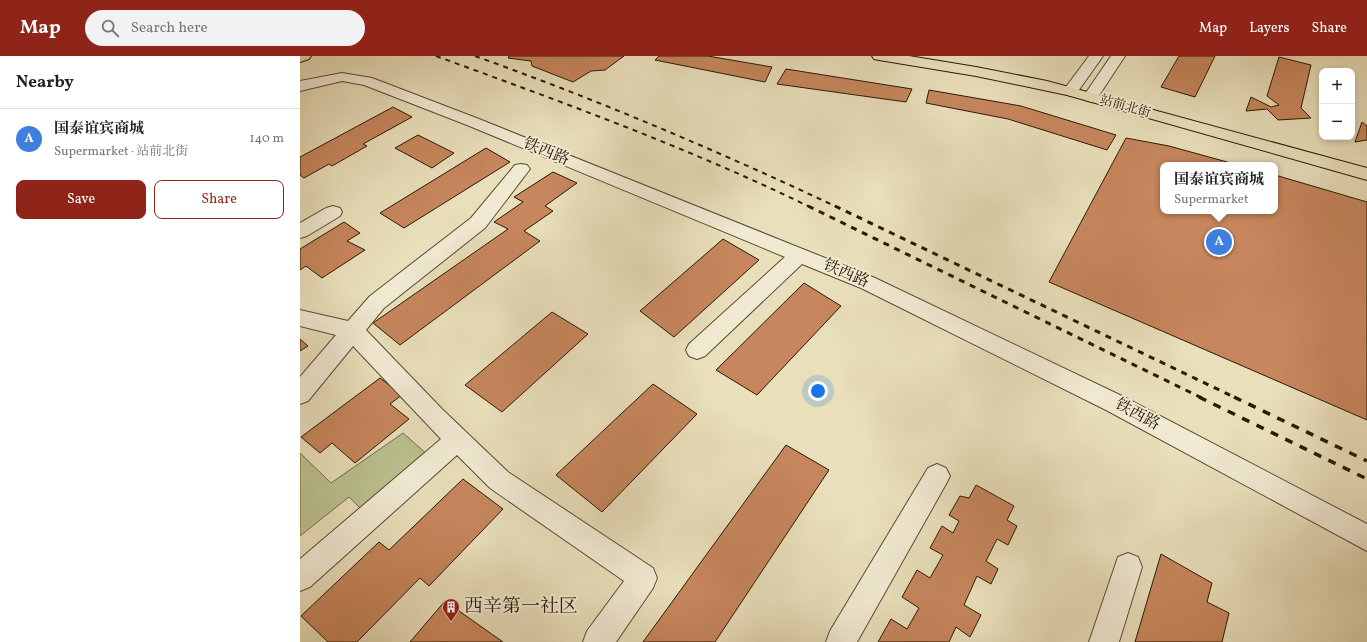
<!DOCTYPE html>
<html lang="en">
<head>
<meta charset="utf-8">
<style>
  body { margin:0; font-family:Vollkorn,"Noto Serif SC",serif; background:#f2f2f2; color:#222 }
  .controls { position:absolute; right:12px; top:12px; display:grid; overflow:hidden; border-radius:8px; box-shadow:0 2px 6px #0003 }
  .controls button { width:36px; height:36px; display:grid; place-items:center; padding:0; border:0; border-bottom:1px solid #e0e0e0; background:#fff; color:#222; font:20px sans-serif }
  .you { position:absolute; left:518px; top:335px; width:14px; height:14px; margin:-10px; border:3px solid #fff; border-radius:50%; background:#1a73e8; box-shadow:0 0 0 6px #1a73e833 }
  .badge { display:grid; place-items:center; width:26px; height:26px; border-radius:50%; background:#8f2418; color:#fff; font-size:13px; font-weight:700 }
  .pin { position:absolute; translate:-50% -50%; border:2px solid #fff; box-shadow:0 1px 4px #0006 }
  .popup { position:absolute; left:860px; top:106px; width:118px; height:52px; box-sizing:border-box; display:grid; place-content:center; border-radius:8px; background:#fff; filter:drop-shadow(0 1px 3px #0005); font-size:13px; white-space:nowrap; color:#767676 }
  .popup b { font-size:15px; color:#222 }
  .popup::after { content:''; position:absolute; left:50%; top:100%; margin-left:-8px; border:8px solid transparent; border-top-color:#fff }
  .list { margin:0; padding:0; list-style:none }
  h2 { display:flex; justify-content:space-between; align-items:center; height:52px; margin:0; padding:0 16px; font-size:17px }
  h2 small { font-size:13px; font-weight:400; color:#767676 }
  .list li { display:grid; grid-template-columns:26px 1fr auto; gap:12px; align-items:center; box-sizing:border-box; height:60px; padding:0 16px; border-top:1px solid #e0e0e0 }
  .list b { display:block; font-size:15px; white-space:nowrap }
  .list p { margin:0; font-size:13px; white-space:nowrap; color:#767676 }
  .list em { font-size:13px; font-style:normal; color:#767676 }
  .actions { display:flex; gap:8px; padding:12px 16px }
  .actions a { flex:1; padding:9px 0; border:1px solid #8f2418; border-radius:8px; text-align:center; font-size:14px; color:#8f2418 }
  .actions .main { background:#8f2418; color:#fff }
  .icon { flex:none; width:22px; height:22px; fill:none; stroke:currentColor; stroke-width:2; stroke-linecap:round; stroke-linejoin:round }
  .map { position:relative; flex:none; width:1067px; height:586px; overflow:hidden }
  header { display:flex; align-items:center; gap:24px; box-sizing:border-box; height:56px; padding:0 20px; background:#8f2418; color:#fff }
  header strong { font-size:19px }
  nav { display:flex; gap:22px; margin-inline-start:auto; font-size:14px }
  .search { width:280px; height:36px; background:#f2f2f2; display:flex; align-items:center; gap:10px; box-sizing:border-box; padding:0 14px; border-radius:22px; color:#767676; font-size:15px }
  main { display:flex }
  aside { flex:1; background:#fff }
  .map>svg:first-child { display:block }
  .green { fill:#bac18e; stroke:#726d49 }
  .building { fill:#c7865d; stroke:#2a1904 }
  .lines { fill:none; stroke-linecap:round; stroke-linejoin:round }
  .minor-casing { stroke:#5a4a32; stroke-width:2 }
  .major-casing { stroke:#2a1904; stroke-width:2 }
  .minor { fill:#f1ead3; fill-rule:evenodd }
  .major { fill:#e9dfbb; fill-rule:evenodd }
  .rail-far2 { stroke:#2a1904; stroke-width:2; stroke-dasharray:5 5; stroke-linecap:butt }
  .rail-far1 { stroke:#2a1904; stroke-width:3; stroke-dasharray:6 6; stroke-linecap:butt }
  .rail { stroke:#2a1904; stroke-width:3.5; stroke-dasharray:8 8; stroke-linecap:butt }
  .labels { text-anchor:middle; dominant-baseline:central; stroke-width:4; stroke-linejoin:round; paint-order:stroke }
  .far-street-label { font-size:13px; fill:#2a1904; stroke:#f1ead3 }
  .street-label { font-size:16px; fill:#2a1904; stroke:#f1ead3 }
  .near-poi-label { font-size:19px; fill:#2a1904; stroke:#f1ead3; text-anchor:start }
</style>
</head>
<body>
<header>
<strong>Map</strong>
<div class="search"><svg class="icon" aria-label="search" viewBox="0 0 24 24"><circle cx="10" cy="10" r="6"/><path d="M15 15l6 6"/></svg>Search here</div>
<nav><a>Map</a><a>Layers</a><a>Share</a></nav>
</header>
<main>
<aside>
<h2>Nearby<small></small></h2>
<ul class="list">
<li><span class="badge" style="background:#3f7fe0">A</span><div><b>国泰谊宾商城</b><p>Supermarket · 站前北街</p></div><em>140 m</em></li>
</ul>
<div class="actions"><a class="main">Save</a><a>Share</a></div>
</aside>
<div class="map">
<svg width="1067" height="586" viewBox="0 0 1067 586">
  <rect width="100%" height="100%" fill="#e9dfbb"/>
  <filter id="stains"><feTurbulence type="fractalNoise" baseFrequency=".005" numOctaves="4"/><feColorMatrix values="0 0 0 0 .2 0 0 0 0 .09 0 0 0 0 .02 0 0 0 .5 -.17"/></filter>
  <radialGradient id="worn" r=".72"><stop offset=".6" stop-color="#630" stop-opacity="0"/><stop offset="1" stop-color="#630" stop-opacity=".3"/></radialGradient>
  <path class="green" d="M103 377 128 399 66 458 49 441 0 480V397L31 427Z"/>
  <path class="building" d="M209 0H324L305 14 291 15 273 26 232 10 231 5 208 2Z
    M359 0H408L472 11 465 26 355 4Z
    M879 0H915L895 41 861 31Z
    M979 1 1011 9 1001 52 1011 62 978 64 967 53 946 55 951 41 971 51 979 49 967 40Z
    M486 13 612 33 606 46 477 28Z
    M629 34 721 50 816 79 807 94 708 63 626 47Z
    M93 51 112 61 63 88 67 90 32 110 29 108 4 122 0 119V101Z
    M1062 66 1067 70V84L1055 86Z
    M118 79 154 97 132 112 95 92Z
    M826 82 869 90 938 109H863V155H975V119L1067 146V364L749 226Z
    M186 92 210 106 104 172 80 157Z
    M253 116 277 127 245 150 253 155 224 175 240 185 100 289 73 267 208 173 194 166 223 146 214 141Z
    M44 166 60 177 47 185 65 194 22 222 6 210 0 214V193Z
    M423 183 459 204 374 281 340 255Z
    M504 227 541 250 457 339 416 314Z
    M252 256 288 278 202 356 165 329Z
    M0 283 8 290 0 295Z
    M80 322 102 339 90 348 109 363 55 407 32 387 20 397 1 381Z
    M353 328 397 358 302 456 256 419Z
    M486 389 529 414 415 586H343Z
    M163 423 203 453 129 530 120 522 57 586H28L1 560 79 486 89 494Z
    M676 429 714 450 707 464 717 470 708 489 697 483 686 505 698 513 691 528 677 520 664 549 681 559 670 581 656 571 649 586H578L591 563 607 573 619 552 602 541 617 514 630 522 643 499 630 492 642 470 653 477 659 465 649 459 660 440 669 442Z
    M861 498 912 527 907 546 929 557 922 586H835Z
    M145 545 203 586H110Z"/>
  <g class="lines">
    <g class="minor-casing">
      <path id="minor" d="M789 0H803L776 38 771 40 766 38 763 35Z
        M811 0H825L796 44 791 46 786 44 783 41Z
        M42 17 72 22 179 63 575 222 822 340 1067 468V495L806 354 561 232 502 208 405 300 397 303 389 300 386 294 389 288 485 201 167 69 64 29 42 25 0 35V25Z
        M221 108 227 109 230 113 185 172 84 252 66 274 142 353 208 416 353 512 357 522 353 532 316 586H283L287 575 324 525 190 432 157 399 10 531 0 535V503L141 383 53 290 8 345 0 348V321L36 279 0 270V254L48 265 70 240 171 162 215 109Z
        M33 150 40 152 42 156 40 160 7 180 0 182V167L26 152Z
        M637 408 646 412 650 420 646 428 557 586H526L530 575 628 412Z
        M828 497 838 501 842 511 819 586H789L818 501Z"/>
    </g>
    <g class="major-casing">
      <path id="major" d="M0 0H11L9 3 0 6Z
        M572 0H609L676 11 747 25 1067 112V124L767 39 676 20 579 4 574 3Z"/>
    </g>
    <use href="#minor" class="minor"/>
    <use href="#major" class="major"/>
    <path class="rail-far2" d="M136 0C262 46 389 92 510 151
      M175 0C298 44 418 95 537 151"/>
    <path class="rail-far1" d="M508 150 902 342
      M535 150 936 342"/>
    <path class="rail" d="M899 341 1067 423
      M934 341 1067 405"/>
  </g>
  <defs>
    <g id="building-pin" transform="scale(0.9)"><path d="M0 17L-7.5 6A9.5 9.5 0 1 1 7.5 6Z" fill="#8f2418" stroke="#f1ead3"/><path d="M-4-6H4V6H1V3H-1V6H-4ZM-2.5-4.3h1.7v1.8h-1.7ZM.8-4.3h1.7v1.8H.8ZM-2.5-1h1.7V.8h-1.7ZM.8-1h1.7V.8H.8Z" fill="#fff"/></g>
  </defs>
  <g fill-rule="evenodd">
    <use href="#building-pin" x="151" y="551"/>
  </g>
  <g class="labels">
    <g class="far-street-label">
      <text transform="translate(825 51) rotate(16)">站前北街</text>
    </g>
    <g class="street-label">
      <text transform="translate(246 96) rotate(22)">铁西路</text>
      <text transform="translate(546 218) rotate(23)">铁西路</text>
      <text transform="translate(837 359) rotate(28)">铁西路</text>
    </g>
    <g class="near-poi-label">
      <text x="164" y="551">西辛第一社区</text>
    </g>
  </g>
  <rect width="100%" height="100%" filter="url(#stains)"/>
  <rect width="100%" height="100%" fill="url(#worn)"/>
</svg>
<div class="controls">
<button>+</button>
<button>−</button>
</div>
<div class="you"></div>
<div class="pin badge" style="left:919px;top:186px;background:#3f7fe0">A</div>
<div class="popup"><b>国泰谊宾商城</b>Supermarket</div>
</div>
</main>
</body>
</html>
